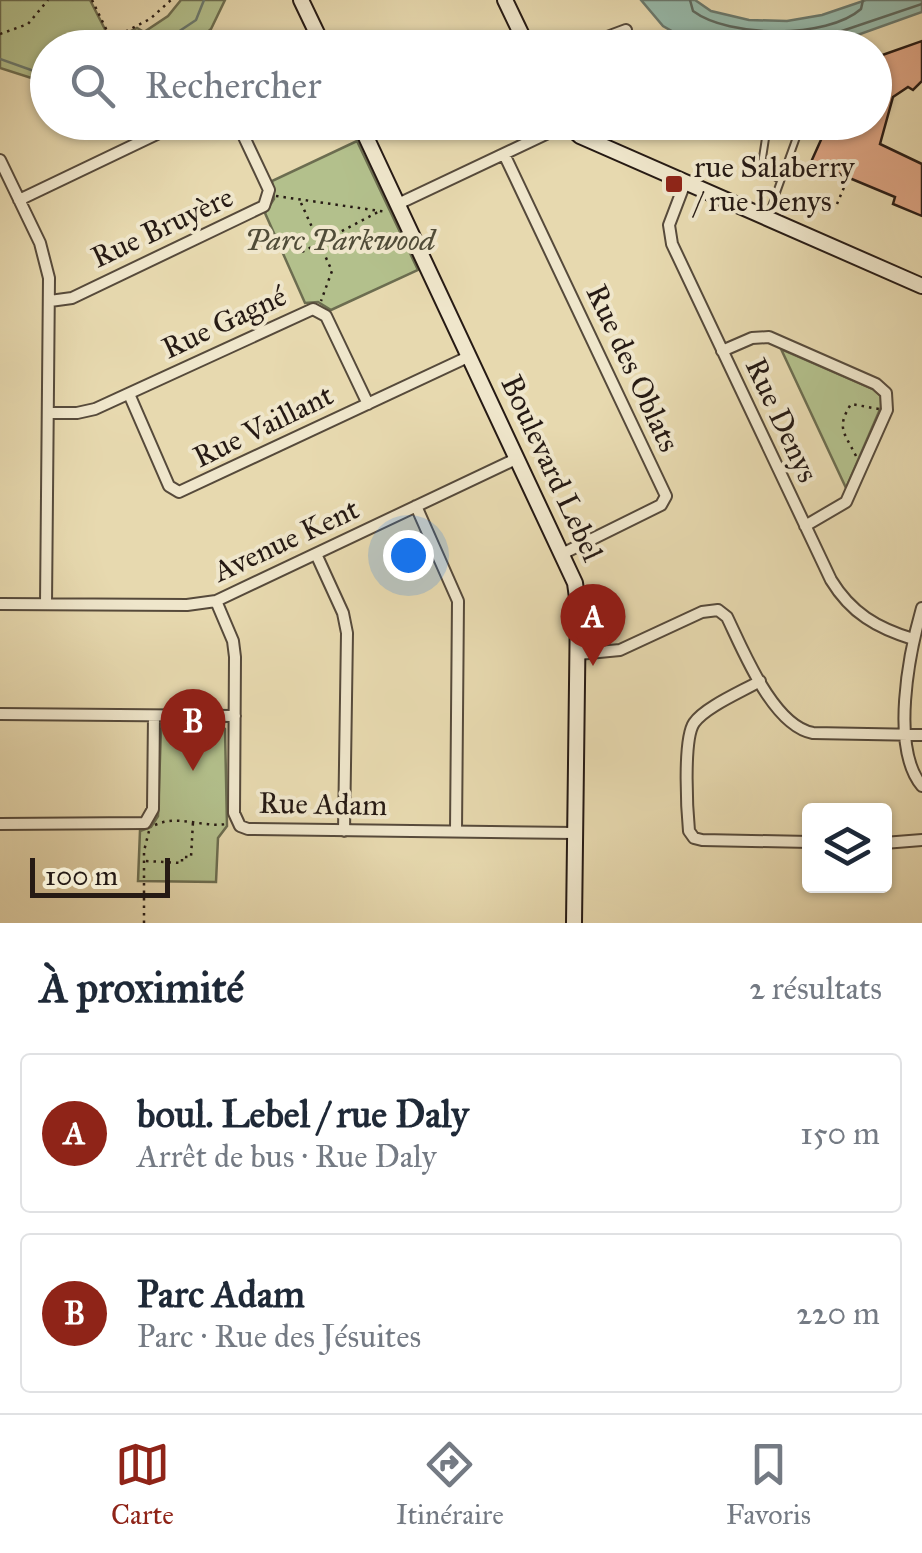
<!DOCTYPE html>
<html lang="fr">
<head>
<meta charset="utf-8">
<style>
  body { margin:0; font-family:"IM FELL Great Primer",serif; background:#f6f6f7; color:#1f2937 }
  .controls { position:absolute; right:30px; bottom:30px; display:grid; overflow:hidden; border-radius:10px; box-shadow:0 2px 8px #0004 }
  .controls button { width:90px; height:90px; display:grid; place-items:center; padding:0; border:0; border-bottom:2px solid #e0e1e3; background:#fff; color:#1f2937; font:50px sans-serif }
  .scale { position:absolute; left:30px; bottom:25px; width:140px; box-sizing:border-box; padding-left:10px; border:5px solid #261a14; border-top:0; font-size:28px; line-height:35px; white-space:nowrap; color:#261a14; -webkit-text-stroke:8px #efe6cb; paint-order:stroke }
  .you { position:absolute; left:408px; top:555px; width:35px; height:35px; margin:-25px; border:8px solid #fff; border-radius:50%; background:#1a73e8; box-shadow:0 0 0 15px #1a73e833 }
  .badge { display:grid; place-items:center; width:65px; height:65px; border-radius:50%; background:#8f2418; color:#fff; font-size:32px; font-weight:700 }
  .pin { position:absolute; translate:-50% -82px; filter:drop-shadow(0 2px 5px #0008) }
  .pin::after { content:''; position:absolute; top:52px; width:35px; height:30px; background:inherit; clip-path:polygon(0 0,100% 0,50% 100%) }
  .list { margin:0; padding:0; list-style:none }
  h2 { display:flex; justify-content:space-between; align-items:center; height:130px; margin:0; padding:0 40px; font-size:42px }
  h2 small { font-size:32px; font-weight:400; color:#747a83 }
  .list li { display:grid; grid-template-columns:65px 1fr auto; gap:30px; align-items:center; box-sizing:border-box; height:160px; margin:0 20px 20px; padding:0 20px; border:2px solid #e0e1e3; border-radius:10px }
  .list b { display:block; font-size:38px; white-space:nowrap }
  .list p { margin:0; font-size:32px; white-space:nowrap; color:#747a83 }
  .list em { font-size:32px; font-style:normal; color:#747a83 }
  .icon { flex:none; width:55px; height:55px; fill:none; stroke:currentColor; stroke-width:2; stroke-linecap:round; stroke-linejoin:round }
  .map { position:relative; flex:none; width:922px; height:923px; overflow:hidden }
  .search { position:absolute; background:#fff; box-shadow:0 2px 8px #0004; left:30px; right:30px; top:30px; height:110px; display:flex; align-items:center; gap:25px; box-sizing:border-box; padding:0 35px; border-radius:55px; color:#747a83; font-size:38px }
  .sheet { height:490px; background:#fff }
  nav { display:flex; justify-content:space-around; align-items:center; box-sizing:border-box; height:140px; border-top:2px solid #e0e1e3; background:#fff; font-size:28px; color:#747a83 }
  nav a { display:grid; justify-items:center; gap:5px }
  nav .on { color:#8f2418 }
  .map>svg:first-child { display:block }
  .green { fill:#b3c08c; stroke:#6c6d50; stroke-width:2.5 }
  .water { fill:#97baab; stroke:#6a7a6f; stroke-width:2.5 }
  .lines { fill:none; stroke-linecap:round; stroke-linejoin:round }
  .shore { stroke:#5e6a60; stroke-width:2.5 }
  .stream { stroke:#6a7a6f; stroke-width:2.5 }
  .building { fill:#dfa685; stroke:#261a14; stroke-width:2.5 }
  .lane-casing { stroke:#564a3b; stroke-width:9 }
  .street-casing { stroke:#564a3b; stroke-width:14 }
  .secondary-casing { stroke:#261a14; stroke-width:18 }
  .path { stroke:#261a14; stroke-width:2.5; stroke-dasharray:2.5 5; stroke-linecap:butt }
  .lane { stroke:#efe6cb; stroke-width:5 }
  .street { stroke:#efe6cb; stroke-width:10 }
  .secondary { stroke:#efe6cb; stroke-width:14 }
  .poi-dot { fill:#8f2418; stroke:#efe6cb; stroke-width:4 }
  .labels { text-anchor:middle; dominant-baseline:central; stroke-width:8; stroke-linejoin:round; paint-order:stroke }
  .poi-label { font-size:30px; fill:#261a14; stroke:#efe6cb; text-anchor:start }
  .street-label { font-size:30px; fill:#261a14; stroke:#efe6cb }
  .park-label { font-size:30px; font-style:italic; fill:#504c38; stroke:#efe6cb }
</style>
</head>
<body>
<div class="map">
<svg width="922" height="923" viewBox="0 0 922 923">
  <rect width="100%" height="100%" fill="#e7d9af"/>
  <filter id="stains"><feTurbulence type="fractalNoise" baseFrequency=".002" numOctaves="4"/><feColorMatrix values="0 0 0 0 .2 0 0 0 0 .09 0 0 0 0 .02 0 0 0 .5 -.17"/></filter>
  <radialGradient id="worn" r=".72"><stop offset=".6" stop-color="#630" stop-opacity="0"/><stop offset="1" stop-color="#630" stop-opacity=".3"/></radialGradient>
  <path class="green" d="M0 0H90L111 41 137 28 144 32 168 16 181 0H225L211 29 190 47 48 48 47 83 0 68Z
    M357 141 418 270 331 310 318 302 305 303 265 213 274 199 272 181Z
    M781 349 873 389 881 396V407L846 488Z
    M169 722H218L225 729 227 826 218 838 216 882 138 881 140 831 151 827 158 816 161 729Z"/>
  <path class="water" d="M641 0H695L711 11 749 20 787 21 822 15 866 0H922V12L824 47 714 48 684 38 663 26Z"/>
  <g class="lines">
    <path class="shore" d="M690 0 693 11C729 38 827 39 861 9L863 0
      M722 48V41L727 38 749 43 809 40 814 48
      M827 48V40L833 34 922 4"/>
    <path class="stream" d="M154 48 196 20 204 0
      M0 59 48 76"/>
  </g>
  <path class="building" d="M922 41V81L913 90 908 87 893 97 880 144 922 164V216L893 204 895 197 811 162 829 122H874V58Z"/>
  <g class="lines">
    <g class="lane-casing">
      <path id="lane" d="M768 122 762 161 766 172 781 180
        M768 216 802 122"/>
    </g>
    <g class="street-casing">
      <path id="street" d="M578 48 626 30
        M504 154 666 496 661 505 564 553
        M0 160 40 243 49 278 46 604
        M685 183 669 225 672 244 831 580C851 613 877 628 913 639
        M19 200 182 122
        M398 204 565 125
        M50 301 72 298 264 206 269 190 237 122
        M722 351 752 338 769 337 876 384 886 393 887 410 846 502 805 526
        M129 394 169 486 179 492 470 356
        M50 413H77L95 409 313 309 326 316 368 404
        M416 506 458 601 456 831
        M316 554 343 613 347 633 344 831
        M216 601 233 641 235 657 234 813 240 826 248 829 575 833
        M0 604 187 605 216 601 518 458
        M922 608C909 653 890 748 922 786
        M578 654 620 650 702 612 718 610 727 617C743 650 773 726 813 733L922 735
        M760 681C743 691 705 707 694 723 683 739 687 810 689 831L694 838 702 840 810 842
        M0 714 235 716
        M0 824 145 823 153 809 154 716
        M884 843 922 840"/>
    </g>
    <g class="secondary-casing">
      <path id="secondary" d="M301 0 324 48
        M505 0 528 48
        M359 122 575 583 578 605 574 923
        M564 122 580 136 922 286"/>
    </g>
    <path class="path" d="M92 0 111 39 150 19 171 0
      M0 34 28 24 48 0
      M276 196 387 212
      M301 203 332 271 321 301
      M837 204 848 178
      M302 252 378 212
      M856 456C844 432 836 428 851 404L879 409
      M155 825C179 814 202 828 227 824
      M146 861 182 863V857H191L193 822
      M144 923V851L149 831"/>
    <use href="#lane" class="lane"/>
    <use href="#street" class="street"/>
    <use href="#secondary" class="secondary"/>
  </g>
  <rect class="poi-dot" x="664" y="174" width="20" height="20" rx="5"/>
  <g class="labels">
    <g class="poi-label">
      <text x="694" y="167">rue Salaberry<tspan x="694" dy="34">/ rue Denys</tspan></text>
    </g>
    <g class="street-label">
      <text transform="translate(162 227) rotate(-25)">Rue Bruyère</text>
      <text transform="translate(224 322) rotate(-25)">Rue Gagné</text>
      <text transform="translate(633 368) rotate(65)">Rue des Oblats</text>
      <text transform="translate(782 420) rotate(65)">Rue Denys</text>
      <text transform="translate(263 426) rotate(-26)">Rue Vaillant</text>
      <text transform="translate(552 468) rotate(65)">Boulevard Lebel</text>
      <text transform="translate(286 540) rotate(-25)">Avenue Kent</text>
      <text transform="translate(323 804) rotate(1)">Rue Adam</text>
    </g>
    <g class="park-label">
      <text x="340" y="240">Parc Parkwood</text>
    </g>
  </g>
  <rect width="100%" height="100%" filter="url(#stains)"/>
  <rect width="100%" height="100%" fill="url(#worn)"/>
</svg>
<div class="controls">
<button><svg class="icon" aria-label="layers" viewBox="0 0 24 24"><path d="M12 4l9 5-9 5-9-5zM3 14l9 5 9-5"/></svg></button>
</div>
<div class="scale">100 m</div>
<div class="you"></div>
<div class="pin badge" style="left:593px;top:666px">A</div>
<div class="pin badge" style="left:193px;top:771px">B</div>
<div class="search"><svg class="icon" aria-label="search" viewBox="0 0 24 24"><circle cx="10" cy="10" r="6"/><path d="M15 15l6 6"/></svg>Rechercher</div>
</div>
<section class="sheet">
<h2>À proximité<small>2 résultats</small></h2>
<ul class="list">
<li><span class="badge">A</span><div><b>boul. Lebel / rue Daly</b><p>Arrêt de bus · Rue Daly</p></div><em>150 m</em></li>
<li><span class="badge">B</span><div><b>Parc Adam</b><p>Parc · Rue des Jésuites</p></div><em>220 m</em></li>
</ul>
</section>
<nav>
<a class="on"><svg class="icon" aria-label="map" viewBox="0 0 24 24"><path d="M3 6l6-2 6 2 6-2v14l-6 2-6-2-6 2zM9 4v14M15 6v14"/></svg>Carte</a>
<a><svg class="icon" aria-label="directions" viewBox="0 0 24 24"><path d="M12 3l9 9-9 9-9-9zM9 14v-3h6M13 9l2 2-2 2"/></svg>Itinéraire</a>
<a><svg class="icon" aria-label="saved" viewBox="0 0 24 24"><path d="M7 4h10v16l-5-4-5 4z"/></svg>Favoris</a>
</nav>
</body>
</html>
